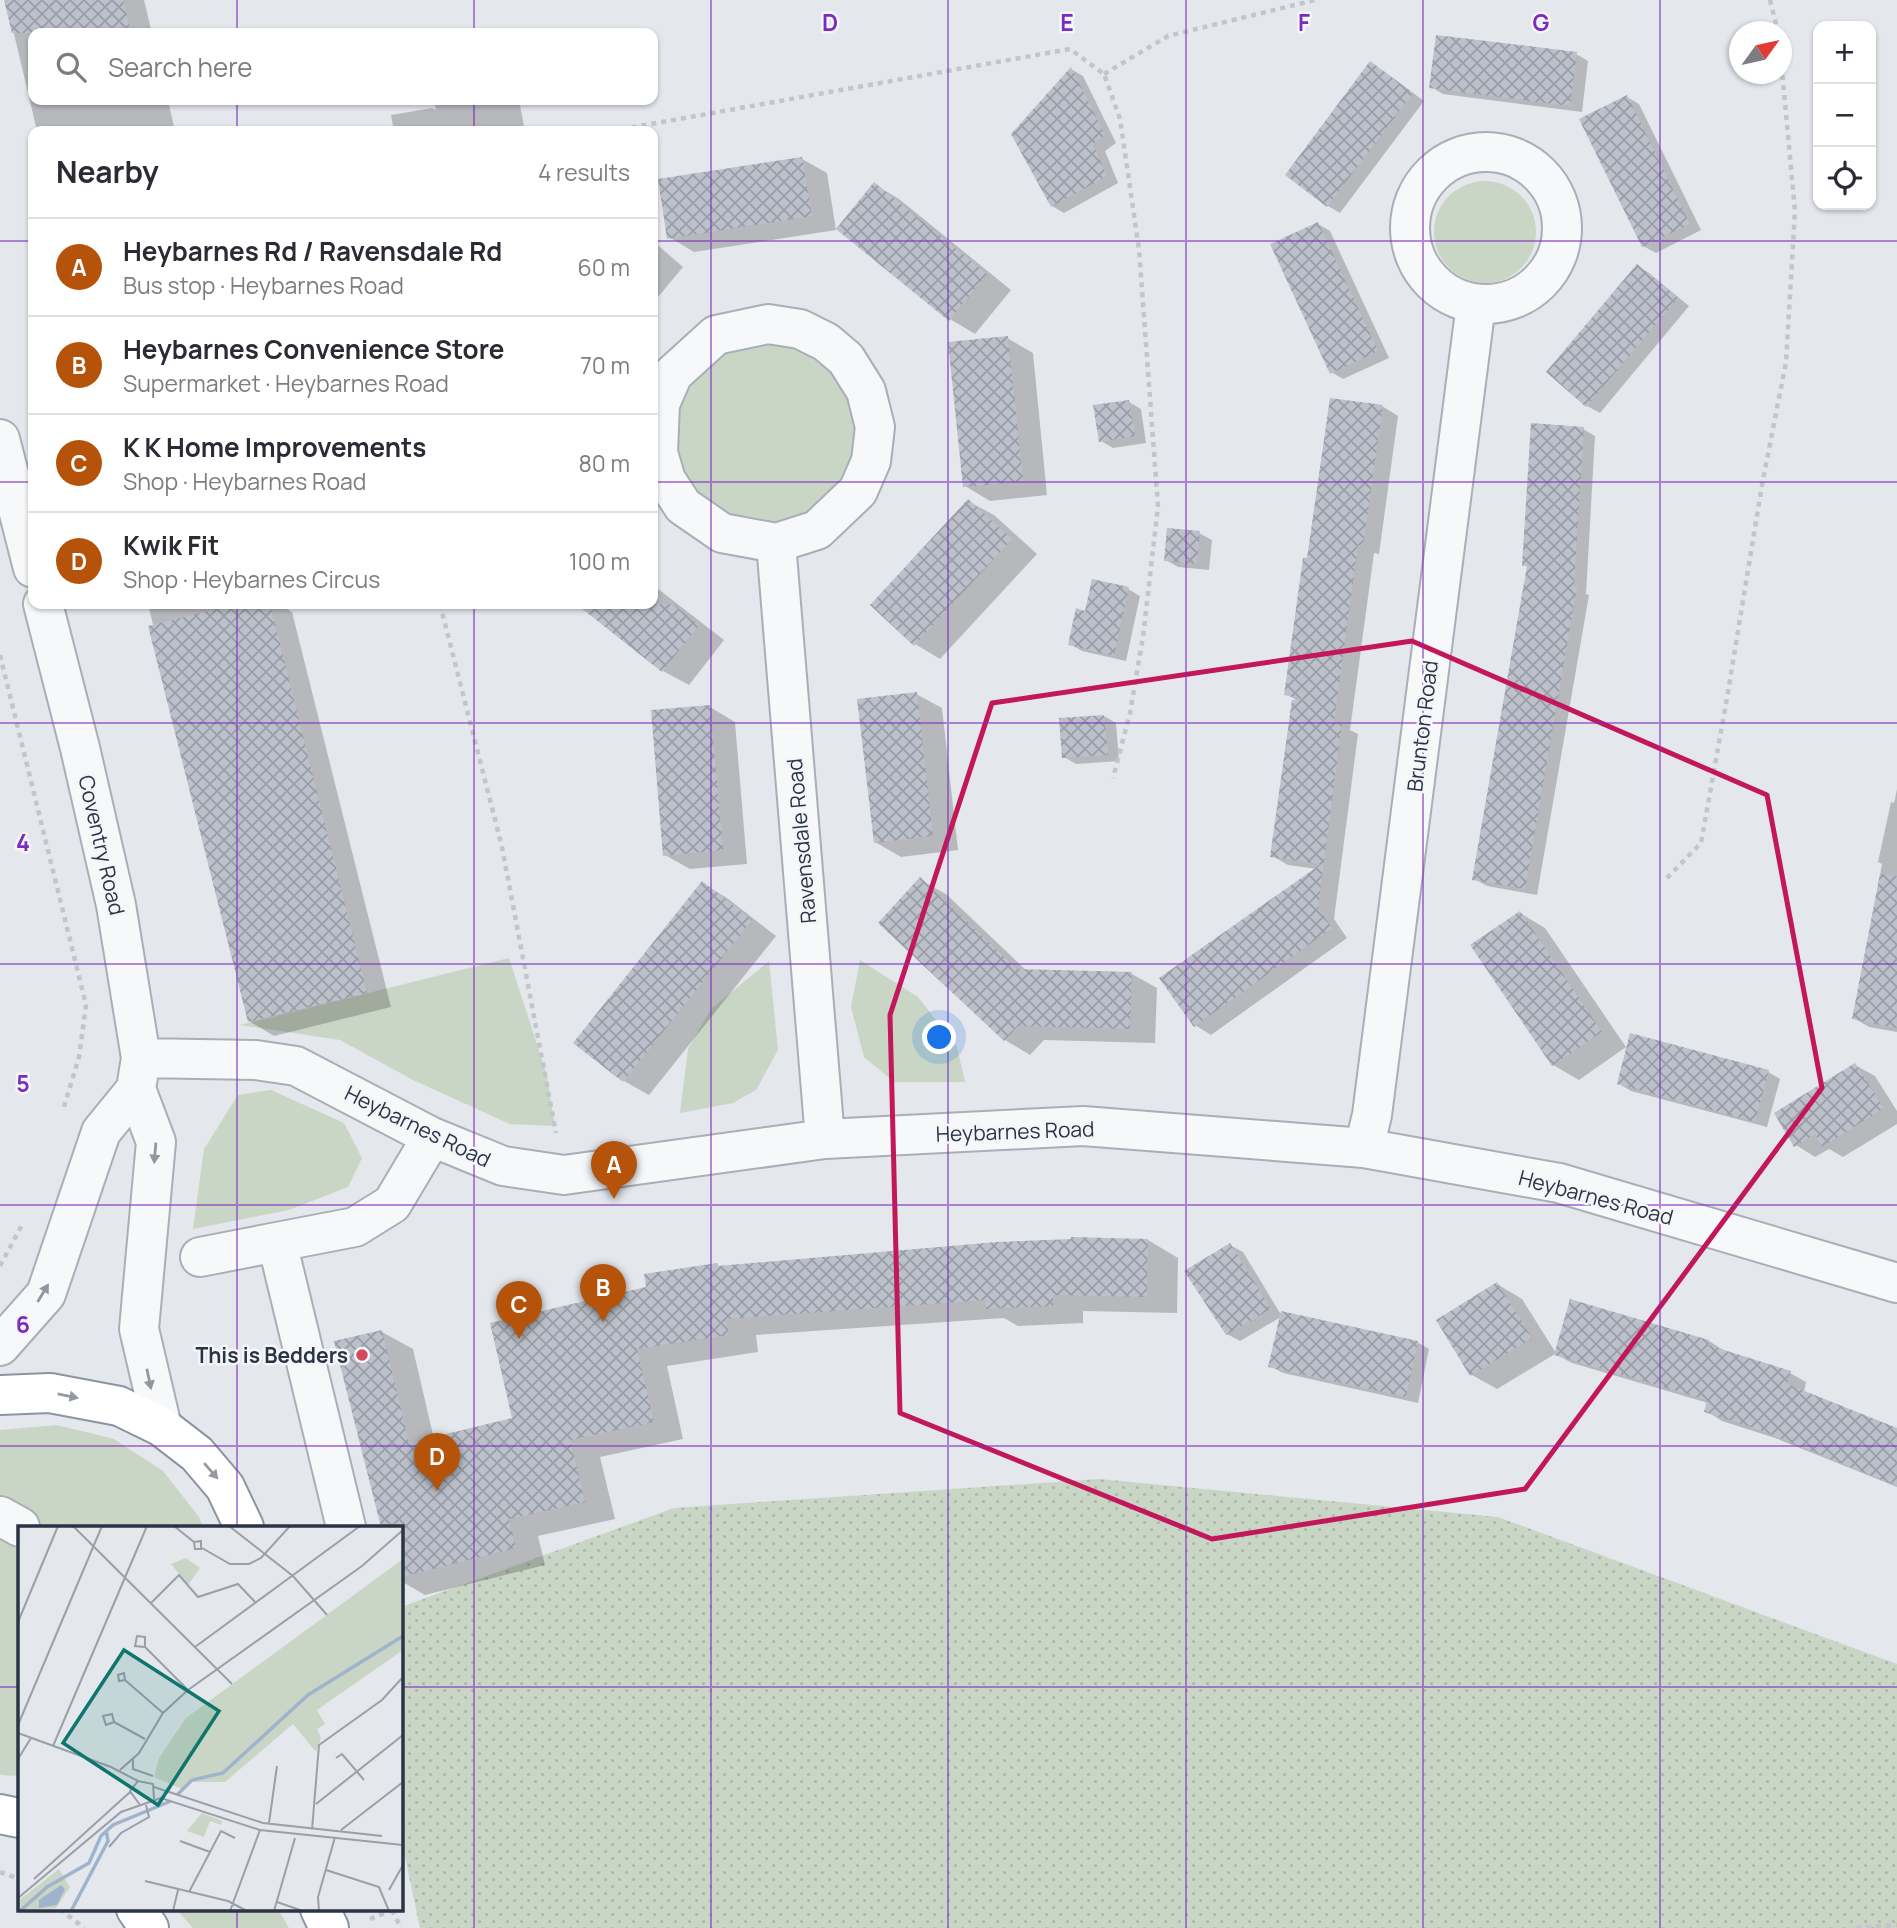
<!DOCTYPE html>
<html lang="en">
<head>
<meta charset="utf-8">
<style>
  body { margin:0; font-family:Manrope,sans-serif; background:#f2f2f3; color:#2b2b33 }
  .controls { position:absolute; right:21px; top:21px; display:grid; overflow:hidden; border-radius:14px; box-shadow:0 2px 5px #0004 }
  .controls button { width:63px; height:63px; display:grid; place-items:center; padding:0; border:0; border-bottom:2px solid #e1e1e2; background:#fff; color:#2b2b33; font:35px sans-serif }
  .compass { position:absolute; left:1729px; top:21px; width:63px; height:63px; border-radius:50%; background:#fff; box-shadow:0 2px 5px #0004; rotate:57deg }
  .you { position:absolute; left:940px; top:1038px; width:24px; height:24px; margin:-18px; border:5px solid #fff; border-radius:50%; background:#1a73e8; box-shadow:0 0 0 10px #1a73e833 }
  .badge { display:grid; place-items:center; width:46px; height:46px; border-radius:50%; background:#b45309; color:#fff; font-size:23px; font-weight:700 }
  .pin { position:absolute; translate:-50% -58px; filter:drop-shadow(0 2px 4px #0008) }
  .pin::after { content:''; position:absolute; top:37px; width:24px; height:21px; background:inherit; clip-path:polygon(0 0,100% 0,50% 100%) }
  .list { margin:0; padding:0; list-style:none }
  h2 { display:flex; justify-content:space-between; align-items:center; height:91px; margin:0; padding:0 28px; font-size:30px }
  h2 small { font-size:23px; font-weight:400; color:#7c7c81 }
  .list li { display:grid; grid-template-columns:46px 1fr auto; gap:21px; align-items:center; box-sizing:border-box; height:98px; padding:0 28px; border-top:2px solid #e1e1e2 }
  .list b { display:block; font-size:26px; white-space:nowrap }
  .list p { margin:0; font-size:23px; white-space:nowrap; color:#7c7c81 }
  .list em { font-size:23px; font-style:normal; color:#7c7c81 }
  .icon { flex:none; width:38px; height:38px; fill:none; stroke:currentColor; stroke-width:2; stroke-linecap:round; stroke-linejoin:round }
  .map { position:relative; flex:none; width:1897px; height:1928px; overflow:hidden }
  .search { position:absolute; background:#fff; box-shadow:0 2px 5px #0004; left:28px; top:28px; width:630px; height:77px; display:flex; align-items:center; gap:18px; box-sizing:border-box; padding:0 24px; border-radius:14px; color:#7c7c81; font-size:26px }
  .panel { position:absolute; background:#fff; box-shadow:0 2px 5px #0004; left:28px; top:126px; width:630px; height:483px; border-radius:14px }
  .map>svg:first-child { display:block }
  .green { fill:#c9d6c5 }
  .park { fill:url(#park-dots) }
  .shadow { fill:#0003 }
  .building { fill:url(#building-cross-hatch) }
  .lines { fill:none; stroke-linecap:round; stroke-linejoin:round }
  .minor-casing { stroke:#a9aeb7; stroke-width:42 }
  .highway-casing { stroke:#8b94a3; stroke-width:42 }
  .path { stroke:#c2c5cb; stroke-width:4.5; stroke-dasharray:5 5; stroke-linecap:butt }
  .minor { stroke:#f7f8fa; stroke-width:38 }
  .highway { stroke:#fff; stroke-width:38 }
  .oneway { fill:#9196a0 }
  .oneway2 { fill:#959aa2 }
  .marked { fill:none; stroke:#c2185b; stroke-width:5; stroke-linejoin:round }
  .grid { fill:none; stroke:#7b2cbf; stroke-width:2; stroke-opacity:0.55 }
  .poi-dot { fill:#d1495b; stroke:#f4f6f9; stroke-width:2.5 }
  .labels { text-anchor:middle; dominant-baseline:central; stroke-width:5; stroke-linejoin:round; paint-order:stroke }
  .street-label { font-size:21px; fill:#2b3445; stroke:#f4f6f9 }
  .poi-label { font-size:21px; font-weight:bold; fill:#2b3445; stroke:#f4f6f9; text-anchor:end }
  .inset-river { fill:none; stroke:#9fb4cc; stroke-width:3.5 }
  .inset-road { fill:none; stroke:#9a9fa9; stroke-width:2 }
  .view { fill:#0f766e; fill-opacity:0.15; stroke:#0f766e; stroke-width:3.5 }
  .inset-edge { fill:none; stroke:#2b3445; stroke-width:3.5 }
  .grid-label { font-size:23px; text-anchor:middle; font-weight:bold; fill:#7b2cbf; stroke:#f4f6f9; stroke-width:5; stroke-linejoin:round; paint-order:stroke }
</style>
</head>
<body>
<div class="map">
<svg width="1897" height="1928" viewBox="0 0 1897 1928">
  <defs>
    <pattern id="park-dots" width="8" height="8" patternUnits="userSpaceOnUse" patternTransform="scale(1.75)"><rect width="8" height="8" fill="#c9d6c5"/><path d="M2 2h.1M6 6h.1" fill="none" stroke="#adb8ab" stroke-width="1.8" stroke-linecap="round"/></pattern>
    <pattern id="building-cross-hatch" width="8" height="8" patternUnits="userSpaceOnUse" patternTransform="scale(1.75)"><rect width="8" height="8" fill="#bbc0ca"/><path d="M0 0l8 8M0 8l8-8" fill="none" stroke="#989da6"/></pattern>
  </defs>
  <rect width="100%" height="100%" fill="#e4e7ec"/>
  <path class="green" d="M1434 232a51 51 0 1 1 102 0a51 51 0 1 1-102 0Z
    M676 434a90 90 0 1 1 180 0a90 90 0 1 1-180 0Z
    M509 958 546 1072 555 1126 510 1124 413 1080 340 1040 240 1025Z
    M860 960 918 997 957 1047 965 1082H894L864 1057 851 1007Z
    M769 961 778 1050 756 1090 733 1103 680 1113 688 1049 711 1009Z
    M271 1090 344 1123 362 1158 348 1187 289 1210 193 1229 204 1149 238 1095Z
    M57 1425 114 1439 163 1471 199 1517 203 1527H19V1776L2 1775 0 1774V1430Z
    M176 1909H278L289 1928H193Z"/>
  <path class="park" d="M1099 1479 1498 1517 1897 1664V1928H420L401 1838V1607L674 1508Z"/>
  <path class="shadow" d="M6 0H144L152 33H33V100H168L175 131H37Z
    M1576 54 1588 61 1582 112 1443 94 1431 87Z
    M1071 69 1083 76 1116 143 1105 151 1118 183 1064 213 1052 206Z
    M1382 70 1424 101 1340 213 1328 206 1287 175Z
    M1627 97 1639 104 1701 230 1656 253 1643 246Z
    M434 100H519L524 126 494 131H394L391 115 432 108 436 110Z
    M802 159 827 173 836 230 694 252 669 237Z
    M874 184 899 199 1011 290 975 334 950 319Z
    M1318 224 1330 231 1389 358 1343 379 1331 372Z
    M653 241 683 267 653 303Z
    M1637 266 1649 273 1689 306 1600 413 1587 406 1548 372Z
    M1007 338 1033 353 1047 495 990 501 965 486Z
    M1129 402 1141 409 1146 443 1113 448 1101 441Z
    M1382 406 1398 416 1379 554 1374 553 1350 730 1358 734 1334 919 1347 938 1211 1035 1195 1025 1317 869 1288 865 1272 856 1298 701 1286 694 1309 560Z
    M1583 429 1595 436 1586 594 1589 595 1537 895 1487 886 1474 879 1528 567 1524 565Z
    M968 501 994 515 1037 554 940 659 915 644Z
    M1199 533 1212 540 1209 570 1178 567 1166 560Z
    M653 585 724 640 689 685 663 671 579 604H653Z
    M1128 589 1140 596 1126 661 1082 651 1070 644 1087 613Z
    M148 604H219L220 610 244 604H278L292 612 391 1007 274 1036 249 1021Z
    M916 694 942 708 958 850 901 857 875 842Z
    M710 707 735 722 747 864 690 869 665 855Z
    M1104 716 1116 723 1119 761 1076 764 1064 757Z
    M1897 789V1032L1869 1027 1854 1018 1882 864 1878 862 1891 802 1894 803Z
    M920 880 946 894 1027 971 1132 974 1157 988 1155 1043 1044 1040 1030 1055 1005 1040Z
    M702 883 727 898 776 936 649 1095 624 1081Z
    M1520 913 1545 928 1626 1047 1579 1080 1553 1065 1472 945Z
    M1855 1065 1875 1076 1897 1111V1124L1843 1157 1829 1149 1815 1157 1796 1145Z
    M1768 1072 1780 1079 1767 1127 1631 1091 1619 1084Z
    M1148 1240 1178 1258 1177 1313 1083 1311V1323L1018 1326 1004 1318 756 1335 758 1352 667 1366 683 1439 600 1457 615 1519 538 1536 545 1565 425 1595 401 1581V1527H382L337 1343 382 1332 413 1349 434 1439 514 1419 648 1288 717 1265 722 1268Z
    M1230 1245 1243 1252 1280 1313 1417 1342 1429 1349 1418 1403 1283 1373 1270 1366 1281 1317 1240 1341 1227 1334Z
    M1497 1284 1522 1299 1556 1353 1709 1341 1725 1351 1790 1373 1806 1382 1804 1392 1897 1429V1487L1775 1438 1722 1421 1706 1411 1708 1403 1572 1363 1555 1354 1497 1389 1472 1375Z"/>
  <path class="building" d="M4 0H123L131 33H12Z
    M1436 35 1577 52 1570 106 1429 88Z
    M1370 61 1413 93 1327 207 1285 175Z
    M1071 67 1105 135 1093 144 1107 176 1051 207 1011 134Z
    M1627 95 1690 224 1642 247 1579 119Z
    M802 157 812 216 667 239 658 179Z
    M874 182 987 274 949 321 836 229Z
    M1318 222 1378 351 1330 374 1270 244Z
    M1637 264 1678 298 1586 407 1546 372Z
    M1008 336 1023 481 963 487 948 342Z
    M1330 398 1383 405 1363 546 1358 545 1334 722 1342 723 1318 908 1332 928 1194 1027 1159 978 1321 864 1270 857 1292 700 1303 699 1284 695 1303 558H1307Z
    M1129 400 1135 436 1099 442 1093 405Z
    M1531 423 1584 427 1574 586 1577 587 1525 889 1472 880 1527 566H1522Z
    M968 499 1012 539 914 646 870 605Z
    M1167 528 1200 531 1197 564 1164 561Z
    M1092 579 1129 587 1114 656 1068 645 1076 608 1085 611Z
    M237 604H270L367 993 248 1022 148 626Z
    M576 604H673L699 625 662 672Z
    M917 692 933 836 874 843 857 699Z
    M710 705 723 850 663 856 651 710Z
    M1104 715 1108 755 1062 758 1059 718Z
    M1880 874 1897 876V1028L1852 1019Z
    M920 877 1017 969 1132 972 1130 1029 1018 1026 1004 1041 878 923Z
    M702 881 752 920 623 1082 573 1043Z
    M1520 911 1602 1032 1552 1066 1470 945Z
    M1630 1033 1769 1070 1755 1122 1617 1084Z
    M1855 1063 1884 1108 1822 1147 1815 1134 1794 1147 1774 1113Z
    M1071 1237 1148 1239 1147 1297 1053 1295V1306L986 1309V1300L726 1319 729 1335 637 1349 654 1422 570 1440 585 1502 509 1519 516 1548 401 1577V1527H381L334 1341 382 1330 409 1443 512 1418 490 1323 646 1287 644 1274 717 1263 718 1266 997 1242 1071 1239Z
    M1230 1243 1271 1309 1226 1335 1184 1271Z
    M1497 1282 1532 1338 1470 1376 1436 1320Z
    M1570 1299 1709 1340 1708 1345 1791 1371 1787 1384 1897 1428V1486L1757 1429 1704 1412 1707 1400 1554 1355Z
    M1281 1311 1418 1341 1406 1397 1268 1367Z"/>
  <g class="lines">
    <g class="minor-casing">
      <path id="minor" d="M1410 228a76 76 0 1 1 152 0a76 76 0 1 1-152 0Z
        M0 439 33 568
        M776 543 722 533 683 506 666 480 658 453 660 404 673 374 716 335 768 324 800 329 826 342 846 359 866 391 875 427 871 461 858 491 817 530 776 543 825 1139
        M43 604 80 748 116 905 141 1058 136 1089 156 1142 139 1329 162 1427
        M141 1058 256 1060 296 1066 432 1137 503 1166 564 1175 825 1139 1083 1126 1364 1148 1559 1183 1897 1283
        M1364 1148 1372 1115 1476 304
        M200 1257 277 1242
        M0 1346 46 1294 101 1132 136 1089
        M0 1516 20 1527
        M346 1527 277 1242 355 1227 392 1204 432 1137"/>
    </g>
    <g class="highway-casing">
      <path id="highway" d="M0 1395 50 1393 119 1406 162 1427 197 1454 225 1487 244 1527
        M0 1814 19 1818
        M136 1909 149 1928
        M320 1909 329 1928"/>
    </g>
    <path class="path" d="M1770 0 1778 32
      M1104 74 1168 36 1315 0
      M612 131 1070 49 1104 74 1120 119 1139 249 1158 506 1143 637 1130 713 1113 778
      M440 604 502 847 556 1133
      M0 655 86 1005 79 1057 63 1110
      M1667 878 1701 843 1727 698 1762 485 1786 362 1795 211 1782 71
      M0 1266 23 1223
      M0 1872 19 1879
      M60 1909 84 1928
      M392 1910 401 1928
      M370 1919 392 1910
      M1856 1928 1897 1925"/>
    <use href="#minor" class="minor"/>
    <use href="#highway" class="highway"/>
  </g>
  <defs><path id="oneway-solid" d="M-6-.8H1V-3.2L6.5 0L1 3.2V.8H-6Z" transform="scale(1.75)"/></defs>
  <g class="oneway">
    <use href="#oneway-solid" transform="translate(155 1153) rotate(95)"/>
    <use href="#oneway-solid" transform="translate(43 1293) rotate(-59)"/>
    <use href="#oneway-solid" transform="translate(149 1379) rotate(78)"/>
  </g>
  <g class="oneway2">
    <use href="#oneway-solid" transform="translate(68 1396) rotate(11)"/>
    <use href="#oneway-solid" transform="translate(211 1471) rotate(49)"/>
  </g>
  <path class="marked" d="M1412 641 1767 795 1822 1088 1525 1489 1212 1539 900 1413 890 1015 992 703Z"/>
  <path class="grid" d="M237 0V33M474 0V33M711 0V1928M948 0V1928M1186 0V1928M1423 0V1928M1660 0V1928M237 100V131M474 100V131M0 241H33M653 241H1897M0 482H33M653 482H1897M237 604V1527M474 604V1928M0 723H1897M0 964H1897M0 1205H1897M0 1446H1897M0 1687H19M401 1687H1897M237 1909V1928"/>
  <circle class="poi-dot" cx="362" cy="1355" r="7"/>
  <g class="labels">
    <g class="street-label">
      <text transform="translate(1422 726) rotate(-83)">Brunton Road</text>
      <text transform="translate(801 841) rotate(-95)">Ravensdale Road</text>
      <text transform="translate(102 845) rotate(77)">Coventry Road</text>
      <text transform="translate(418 1126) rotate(26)">Heybarnes Road</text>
      <text transform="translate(1015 1131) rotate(-2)">Heybarnes Road</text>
      <text transform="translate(1596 1197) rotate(15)">Heybarnes Road</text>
    </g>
    <g class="poi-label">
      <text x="348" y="1355">This is Bedders</text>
    </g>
  </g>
  <g transform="translate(18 1526)">
    <rect width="385" height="385" fill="#e4e7ec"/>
    <path d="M168 32 182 42 170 59 153 38Z" fill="#c9d6c5"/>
    <path d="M41 343 52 361 38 382 0 385V375Z" fill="#c9d6c5"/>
    <path d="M385 33V124L299 184 307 198 299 203 303 212 298 226 275 198 207 256H174L166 264 136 251 141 232 168 192ZM184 287 204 295 203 299 192 295 186 311 169 305Z" fill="#c9d6c5"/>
    <path d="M43 359 47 363 39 379 21 382V374Z" fill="#9fb4cc"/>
    <path class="inset-river" d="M159 269 174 254 205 247 290 169 385 110M2 385 29 361 71 337 83 310 95 299 153 275M53 385 90 315 88 304"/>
    <path class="inset-road" d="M55 0 214 158M156 0 176 16 183 15V23H177L176 16M211 0 275 50 309 89M184 22 212 38H231L243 32 272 0M133 77 161 49 180 71 220 58 238 77M0 96 40 0M127 121V111L119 110 117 120 127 121 170 164M177 121 342 0M107 154 106 147 100 149 101 155 107 154 145 187M96 196 88 199 85 190 94 188 96 196 127 213M0 199 84 0M0 207 93 241 120 255M35 220 129 0M115 232V243L135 250M318 232 324 228 346 254M0 233 13 212M102 244 121 227 145 187 170 164 344 40 385 4M136 261 245 297 364 310M298 278 385 209M122 279 112 265 120 255 135 258 136 273M251 297 259 240M294 304 301 219 364 174 385 151M323 304 385 256M162 315 192 326M91 321 103 307 131 291 128 279M308 344 361 361 371 385M16 353 112 266M127 355 210 375 229 385M371 364 385 339M171 366 203 305 217 312M0 372 103 286 143 272 242 304 385 319M259 376 282 384M155 385 160 364M212 385 242 304M256 385 277 312M301 385 300 371 317 311"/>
    <path class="view" d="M106 124 201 185 140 279 45 217Z"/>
    <rect width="385" height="385" class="inset-edge"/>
  </g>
  <g class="grid-label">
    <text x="830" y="31">D</text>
    <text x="1067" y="31">E</text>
    <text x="1304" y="31">F</text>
    <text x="1541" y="31">G</text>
    <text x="23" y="851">4</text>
    <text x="23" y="1092">5</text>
    <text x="23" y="1333">6</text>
  </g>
</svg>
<div class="controls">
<button>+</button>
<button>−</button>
<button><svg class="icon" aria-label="locate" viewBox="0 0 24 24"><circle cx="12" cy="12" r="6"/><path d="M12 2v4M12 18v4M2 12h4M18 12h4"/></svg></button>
</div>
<svg class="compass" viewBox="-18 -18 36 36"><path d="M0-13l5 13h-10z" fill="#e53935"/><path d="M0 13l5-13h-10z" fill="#7c7c81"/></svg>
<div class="you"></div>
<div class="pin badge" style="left:614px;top:1199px">A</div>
<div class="pin badge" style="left:603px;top:1322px">B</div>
<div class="pin badge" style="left:519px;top:1339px">C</div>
<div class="pin badge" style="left:437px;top:1491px">D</div>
<div class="search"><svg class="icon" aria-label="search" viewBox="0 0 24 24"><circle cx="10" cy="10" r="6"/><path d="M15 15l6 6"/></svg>Search here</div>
<section class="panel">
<h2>Nearby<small>4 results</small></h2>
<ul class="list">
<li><span class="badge">A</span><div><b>Heybarnes Rd / Ravensdale Rd</b><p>Bus stop · Heybarnes Road</p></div><em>60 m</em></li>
<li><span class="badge">B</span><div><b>Heybarnes Convenience Store</b><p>Supermarket · Heybarnes Road</p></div><em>70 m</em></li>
<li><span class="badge">C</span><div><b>K K Home Improvements</b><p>Shop · Heybarnes Road</p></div><em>80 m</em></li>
<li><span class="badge">D</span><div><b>Kwik Fit</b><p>Shop · Heybarnes Circus</p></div><em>100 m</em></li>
</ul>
</section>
</div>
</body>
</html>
